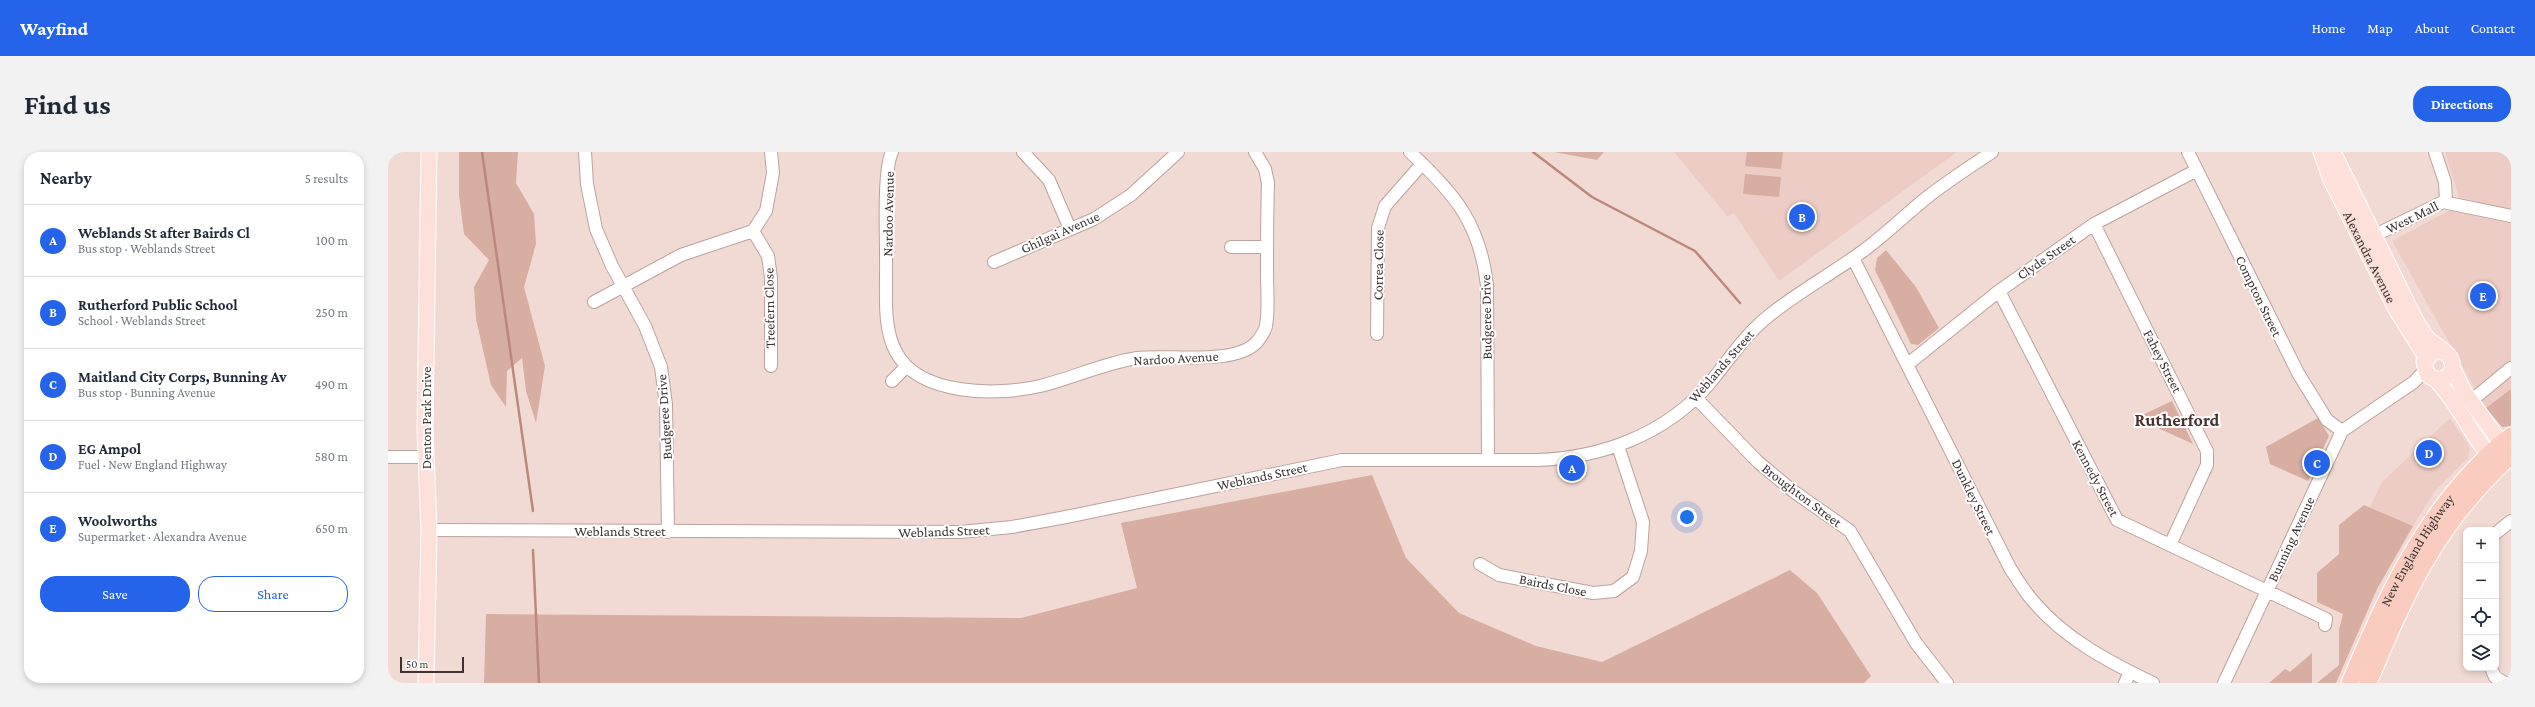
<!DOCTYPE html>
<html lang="en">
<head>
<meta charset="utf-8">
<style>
  body { margin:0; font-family:"Crimson Pro",serif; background:#f2f2f3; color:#1f2937 }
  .controls { position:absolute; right:12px; bottom:12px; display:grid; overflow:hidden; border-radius:8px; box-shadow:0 2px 6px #0003 }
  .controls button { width:36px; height:36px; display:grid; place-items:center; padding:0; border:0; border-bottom:1px solid #e0e1e3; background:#fff; color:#1f2937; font:20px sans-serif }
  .scale { position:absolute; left:12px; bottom:10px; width:64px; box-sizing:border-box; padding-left:4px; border:2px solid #3c3331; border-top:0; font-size:11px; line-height:14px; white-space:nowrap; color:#3c3331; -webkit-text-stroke:3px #fff; paint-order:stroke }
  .you { position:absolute; left:1299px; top:365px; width:14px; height:14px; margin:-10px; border:3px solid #fff; border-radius:50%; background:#1a73e8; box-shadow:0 0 0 6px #1a73e833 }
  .badge { display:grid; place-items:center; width:26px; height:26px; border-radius:50%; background:#2563eb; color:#fff; font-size:13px; font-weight:700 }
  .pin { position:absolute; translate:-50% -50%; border:2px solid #fff; box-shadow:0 1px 4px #0006 }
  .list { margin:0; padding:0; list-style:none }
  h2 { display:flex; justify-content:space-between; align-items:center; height:52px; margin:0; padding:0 16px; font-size:17px }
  h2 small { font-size:13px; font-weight:400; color:#747a83 }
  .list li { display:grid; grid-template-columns:26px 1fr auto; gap:12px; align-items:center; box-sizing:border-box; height:72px; padding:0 16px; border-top:1px solid #e0e1e3 }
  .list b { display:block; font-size:15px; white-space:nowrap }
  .list p { margin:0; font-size:13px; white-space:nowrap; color:#747a83 }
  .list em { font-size:13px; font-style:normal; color:#747a83 }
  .actions { display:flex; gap:8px; padding:12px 16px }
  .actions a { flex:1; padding:9px 0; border:1px solid #2563eb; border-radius:16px; text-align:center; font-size:14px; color:#2563eb }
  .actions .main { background:#2563eb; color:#fff }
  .icon { flex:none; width:22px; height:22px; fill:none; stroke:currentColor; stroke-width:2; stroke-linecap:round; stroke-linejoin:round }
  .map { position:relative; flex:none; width:2123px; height:531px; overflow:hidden; border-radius:16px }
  header { display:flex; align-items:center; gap:24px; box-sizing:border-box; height:56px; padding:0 20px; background:#2563eb; color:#fff }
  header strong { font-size:19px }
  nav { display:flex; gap:22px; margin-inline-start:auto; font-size:14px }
  .intro { display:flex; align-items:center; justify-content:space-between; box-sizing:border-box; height:96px; padding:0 24px }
  h1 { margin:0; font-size:28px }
  .button { padding:10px 18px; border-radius:16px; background:#2563eb; color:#fff; font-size:14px; font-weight:700 }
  main { display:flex; gap:24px; padding:0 24px }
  aside { flex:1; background:#fff; border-radius:16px; box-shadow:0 2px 6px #0003 }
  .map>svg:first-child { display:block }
  .built { fill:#ecccc4 }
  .green { fill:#d8ada2 }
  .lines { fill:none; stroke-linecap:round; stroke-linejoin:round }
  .stream { stroke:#bc887c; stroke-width:2.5 }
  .minor-casing { stroke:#baa39d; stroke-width:14 }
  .major-casing { stroke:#fff; stroke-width:17 }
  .highway-casing { stroke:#fff; stroke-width:19 }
  .minor { stroke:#fff; stroke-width:12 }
  .major { stroke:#fce0d9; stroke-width:15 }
  .highway { stroke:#facbbf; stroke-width:17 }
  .labels { text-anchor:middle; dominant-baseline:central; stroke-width:4; stroke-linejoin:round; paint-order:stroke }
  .street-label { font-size:14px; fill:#3c3331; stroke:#fff }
  .district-label { font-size:18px; font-weight:bold; fill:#483531; stroke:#fff }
</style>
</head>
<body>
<header>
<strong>Wayfind</strong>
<nav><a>Home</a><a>Map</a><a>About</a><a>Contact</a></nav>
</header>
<div class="intro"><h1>Find us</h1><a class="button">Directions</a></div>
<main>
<aside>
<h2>Nearby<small>5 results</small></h2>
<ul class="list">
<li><span class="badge">A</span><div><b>Weblands St after Bairds Cl</b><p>Bus stop · Weblands Street</p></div><em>100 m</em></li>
<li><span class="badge">B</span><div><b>Rutherford Public School</b><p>School · Weblands Street</p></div><em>250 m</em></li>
<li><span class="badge">C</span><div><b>Maitland City Corps, Bunning Av</b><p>Bus stop · Bunning Avenue</p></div><em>490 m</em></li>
<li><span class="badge">D</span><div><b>EG Ampol</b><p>Fuel · New England Highway</p></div><em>580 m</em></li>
<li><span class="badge">E</span><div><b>Woolworths</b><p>Supermarket · Alexandra Avenue</p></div><em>650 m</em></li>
</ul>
<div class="actions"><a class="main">Save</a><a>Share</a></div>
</aside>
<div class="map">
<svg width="2123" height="531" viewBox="0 0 2123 531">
  <rect width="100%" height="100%" fill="#f2dad4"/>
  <path class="built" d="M1286 0H1569L1391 129 1346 61 1339 64Z
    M2057 0H2123V237L2098 256 2004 89 2073 52Z
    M2062 266 2082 296 2080 306 2047 339 2025 374 1982 355 1994 330Z"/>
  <path class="green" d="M71 0H130L128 31 146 62 148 92 136 135 157 214 148 271 138 239 134 206 119 219 118 255 103 233 88 167 86 135 101 108 76 82 71 43Z
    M1166 0H1216L1209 8Z
    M1359 0H1395L1393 17 1357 14Z
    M1357 22 1393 25 1391 45 1355 42Z
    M1498 98 1528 135 1551 176 1530 193 1523 192 1487 118 1489 106Z
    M2123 237V274L2114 275 2098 256Z
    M1784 249 1805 292 1748 266Z
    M1930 266 1941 284 1920 329 1882 312 1878 295Z
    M984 323 1018 406 1071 461 1148 494 1214 510 1402 418 1429 441 1483 524 1476 531H96L98 462 633 466 749 436 733 371Z
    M1976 353 2025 374 1989 437 1948 531H1929L1951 513V478L1955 462 1929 450V421L1951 402V373Z
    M1924 501V531H1881L1897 517 1902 520Z"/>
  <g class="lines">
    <path class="stream" d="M94 0 145 359
      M1145 0 1204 45 1307 99 1352 151
      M145 398 151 531"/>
    <g class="minor-casing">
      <path id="minor" d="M197 0 199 32 208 77 224 114 257 174 273 215 278 253 280 380
        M504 0C494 20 499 97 498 123 498 148 496 178 508 200 531 244 610 244 652 234 685 226 716 211 749 206 781 202 847 214 869 190 872 186 877 179 878 174 881 157 879 138 879 121 879 91 879 61 880 31L877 17 867 0
        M635 0 661 28 682 77
        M1022 0C1066 41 1092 71 1099 133L1100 307
        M1800 0 1910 221 1939 268 1954 279
        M2047 0 2057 30 2058 50
        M1706 72 1819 299V313L1782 393
        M365 79 380 104 383 126V214
        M1979 87 2055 50 2123 64
        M843 95H879
        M1465 106 1622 416C1629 427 1636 439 1645 449 1677 487 1721 510 1765 531
        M606 110 706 67 743 43 790 0
        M1611 139 1729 368 1938 467 1937 473
        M206 150 293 103 365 79 378 59 385 21 383 0
        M989 182 990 76 997 54 1034 12
        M1520 212 1611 139 1706 72 1809 18
        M504 229 518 215
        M1308 246 1370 310 1405 339 1462 379 1528 491 1559 531
        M2083 249 2123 216
        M0 305H37
        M41 378 572 380 624 375 678 365 954 308H1149C1214 306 1278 282 1321 232 1341 208 1357 182 1383 162 1412 139 1445 121 1475 99 1497 83 1516 64 1537 47 1558 30 1582 15 1604 0
        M2108 381 2123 369
        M1092 412 1111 423 1205 441 1226 439 1245 425 1253 399 1255 370 1230 294
        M2103 516 2107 525 2117 531
        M1737 531 1742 520
        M1836 531 1954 279 2026 230 2037 218"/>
    </g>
    <g class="major-casing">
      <g id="major">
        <path id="s1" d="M1933 0 1943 28 2009 159 2038 205"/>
        <path d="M1945 0 2026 165C2030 172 2035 181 2040 187 2051 197 2070 203 2063 221 2056 229 2047 230 2039 222L2036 210 2046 199 2056 200"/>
        <path d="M2065 217 2075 238 2120 301"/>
        <path d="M2047 227C2072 252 2084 287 2109 312"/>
        <path d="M38 531 41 378 37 277 41 0"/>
      </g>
    </g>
    <g class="highway-casing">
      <g id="highway">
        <path id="s2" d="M1962 531C2000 439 2043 347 2123 284"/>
        <path d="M1980 531C2019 438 2047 373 2123 303"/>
      </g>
    </g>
    <use href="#minor" class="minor"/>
    <use href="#major" class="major"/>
    <use href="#highway" class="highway"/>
  </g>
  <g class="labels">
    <g class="street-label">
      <text transform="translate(500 62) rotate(-89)">Nardoo Avenue</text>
      <text transform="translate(2024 65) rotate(-26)">West Mall</text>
      <text transform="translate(672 80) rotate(-24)">Ghilgai Avenue</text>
      <text transform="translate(1658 105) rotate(-35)">Clyde Street</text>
      <text stroke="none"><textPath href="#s1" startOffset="116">Alexandra Avenue</textPath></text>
      <text transform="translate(990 113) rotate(-89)">Correa Close</text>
      <text transform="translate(1871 144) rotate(64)">Compton Street</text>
      <text transform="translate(381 156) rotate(-91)">Treefern Close</text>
      <text transform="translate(1098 165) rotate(-91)">Budgeree Drive</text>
      <text transform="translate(788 206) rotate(-3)">Nardoo Avenue</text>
      <text transform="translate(1775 209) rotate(63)">Fahey Street</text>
      <text transform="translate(1333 214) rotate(-49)">Weblands Street</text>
      <text transform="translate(276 265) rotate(-94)">Budgeree Drive</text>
      <text transform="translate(38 266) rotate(-90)">Denton Park Drive</text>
      <text transform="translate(874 324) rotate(-12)">Weblands Street</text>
      <text transform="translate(1708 326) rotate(62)">Kennedy Street</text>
      <text transform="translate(1414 343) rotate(37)">Broughton Street</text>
      <text transform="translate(1586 345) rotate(64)">Dunkley Street</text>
      <text x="232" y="379">Weblands Street</text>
      <text transform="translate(556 379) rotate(-2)">Weblands Street</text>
      <text transform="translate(1903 387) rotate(-65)">Bunning Avenue</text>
      <text stroke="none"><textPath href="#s2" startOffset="149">New England Highway</textPath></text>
      <text transform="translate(1165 433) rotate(11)">Bairds Close</text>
    </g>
    <g class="district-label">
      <text x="1789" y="268">Rutherford</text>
    </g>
  </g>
</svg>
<div class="controls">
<button>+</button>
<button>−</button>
<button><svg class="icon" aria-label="locate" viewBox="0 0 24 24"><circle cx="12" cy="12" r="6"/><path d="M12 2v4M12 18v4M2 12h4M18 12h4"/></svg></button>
<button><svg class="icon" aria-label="layers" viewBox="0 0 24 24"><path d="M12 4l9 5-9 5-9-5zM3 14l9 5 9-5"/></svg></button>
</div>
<div class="scale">50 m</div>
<div class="you"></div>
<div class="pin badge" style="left:1184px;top:316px">A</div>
<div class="pin badge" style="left:1414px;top:65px">B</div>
<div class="pin badge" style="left:1929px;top:311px">C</div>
<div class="pin badge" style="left:2041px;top:301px">D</div>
<div class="pin badge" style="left:2095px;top:144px">E</div>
</div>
</main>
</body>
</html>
